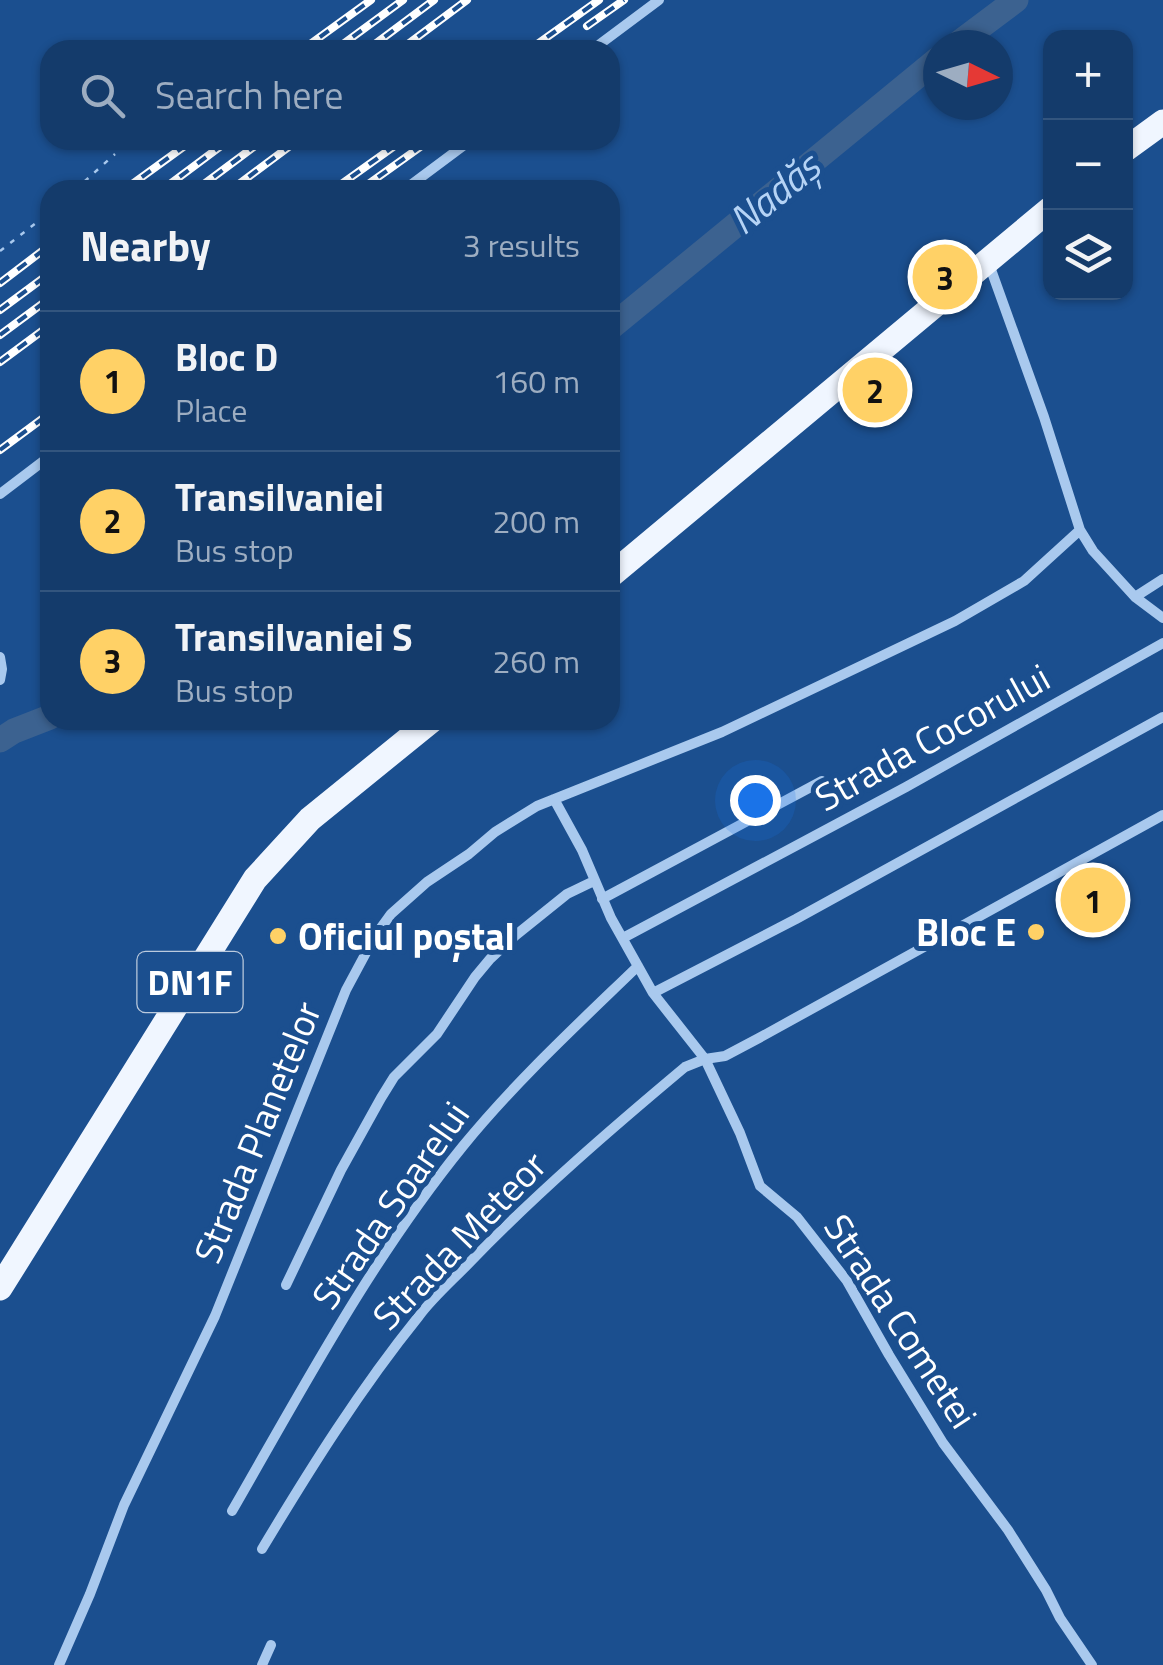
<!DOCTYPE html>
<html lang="en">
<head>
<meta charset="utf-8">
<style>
  body { margin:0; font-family:"Titillium Web",sans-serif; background:#214673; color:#f1f3f6 }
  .controls { position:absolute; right:30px; top:30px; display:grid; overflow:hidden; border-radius:20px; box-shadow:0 2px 8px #0004 }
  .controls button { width:90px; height:90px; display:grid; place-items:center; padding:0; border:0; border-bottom:2px solid #33557e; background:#143b6b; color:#f1f3f6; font:50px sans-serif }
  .compass { position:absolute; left:923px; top:30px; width:90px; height:90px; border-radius:50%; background:#143b6b; box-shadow:0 2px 8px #0004; rotate:95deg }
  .you { position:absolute; left:755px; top:800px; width:35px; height:35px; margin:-25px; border:8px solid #fff; border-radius:50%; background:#1a73e8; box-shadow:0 0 0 15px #1a73e833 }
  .badge { display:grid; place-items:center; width:65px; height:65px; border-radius:50%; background:#ffd166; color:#111; font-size:32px; font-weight:700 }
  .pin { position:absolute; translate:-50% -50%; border:5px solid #fff; box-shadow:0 2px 10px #0006 }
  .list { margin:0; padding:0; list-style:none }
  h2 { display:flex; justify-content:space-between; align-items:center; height:130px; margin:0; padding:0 40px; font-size:42px }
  h2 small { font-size:32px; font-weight:400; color:#9dadc1 }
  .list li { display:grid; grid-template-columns:65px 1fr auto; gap:30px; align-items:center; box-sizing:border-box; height:140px; padding:0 40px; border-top:2px solid #33557e }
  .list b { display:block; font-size:38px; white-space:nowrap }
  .list p { margin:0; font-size:32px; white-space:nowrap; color:#9dadc1 }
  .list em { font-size:32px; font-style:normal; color:#9dadc1 }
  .icon { flex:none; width:55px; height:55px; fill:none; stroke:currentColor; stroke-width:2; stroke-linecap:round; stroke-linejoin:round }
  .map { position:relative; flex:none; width:1163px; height:1665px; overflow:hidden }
  .search { position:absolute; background:#143b6b; box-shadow:0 2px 8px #0004; left:40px; top:40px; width:580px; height:110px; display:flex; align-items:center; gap:25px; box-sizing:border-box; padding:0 35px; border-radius:30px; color:#9dadc1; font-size:38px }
  .panel { position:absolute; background:#143b6b; box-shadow:0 2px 8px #0004; left:40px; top:180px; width:580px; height:550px; border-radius:30px }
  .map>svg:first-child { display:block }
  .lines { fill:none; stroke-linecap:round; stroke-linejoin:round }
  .river { stroke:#3c6290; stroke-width:25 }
  .path { stroke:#a9c9ee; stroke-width:2.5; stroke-dasharray:5 8; stroke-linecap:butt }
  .street { stroke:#a9c9ee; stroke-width:10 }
  .primary { stroke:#f0f6ff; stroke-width:25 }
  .rail-casing { stroke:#fff; stroke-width:8 }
  .rail { stroke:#1b4f8f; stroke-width:4; stroke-dasharray:11; stroke-linecap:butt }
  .poi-dot { fill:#ffd166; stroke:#1b4f8f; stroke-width:4 }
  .labels { text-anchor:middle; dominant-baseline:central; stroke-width:10; stroke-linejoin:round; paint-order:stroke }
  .shield { fill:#1b4f8f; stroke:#bbcadd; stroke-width:2.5 }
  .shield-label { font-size:35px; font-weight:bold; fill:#fff }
  .street-label { font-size:38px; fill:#fff; stroke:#1b4f8f }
  .poi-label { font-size:38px; font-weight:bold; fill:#fff; stroke:#1b4f8f; text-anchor:end }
  .water-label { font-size:40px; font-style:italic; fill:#b5d3f5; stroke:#1b4f8f }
</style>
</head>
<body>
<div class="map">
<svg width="1163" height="1665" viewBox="0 0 1163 1665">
  <rect width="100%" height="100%" fill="#1b4f8f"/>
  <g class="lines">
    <path class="river" d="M956 45 1016 0
      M610 328 938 59
      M0 740 14 731 50 717"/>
    <path class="path" d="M75 190 115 154
      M0 251 50 212"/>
    <path class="street" d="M592 50 659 0
      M404 190 471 140
      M989 264 1044 417 1080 530 1093 551 1135 597 1163 618
      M0 494 50 456
      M1135 597 1163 579
      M0 657 2 669 0 680
      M554 799 582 850 611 918 653 993 705 1059 740 1133 760 1186 797 1217 847 1281 889 1355 943 1443 1008 1530 1046 1590 1060 1618 1092 1665
      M602 899 822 781
      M623 938 906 787 1163 643
      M653 993 796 919 1163 717
      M286 1285 341 1170 381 1098 394 1077 437 1034 475 977 490 959 516 935 567 894 594 881
      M232 1511C304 1386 372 1258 463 1146 516 1081 578 1024 638 966
      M262 1549C310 1469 360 1389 419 1316 434 1296 454 1279 471 1261 538 1192 611 1129 685 1067L705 1059 725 1056 759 1038 1163 815
      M59 1665 90 1594 124 1505 215 1316 346 990 375 936 391 914 427 882 469 854 495 832 537 806 722 732 955 621 1024 581 1080 530
      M262 1665 271 1645"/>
    <path class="primary" d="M1126 149 1163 122
      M610 576 1050 209
      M0 1288 255 879 310 819 432 720"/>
    <g class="rail-casing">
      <path id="rail" d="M587 26 624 0
        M302 50 371 0
        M335 50 403 0
        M367 50 434 0
        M400 50 467 0
        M529 50 599 0
        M124 190 193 140
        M162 190 229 140
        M196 190 263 140
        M231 190 298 140
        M333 190 403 140
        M360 190 430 140
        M0 283 50 245
        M0 310 50 273
        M0 335 50 298
        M0 362 50 325
        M0 450 50 413"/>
    </g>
    <use href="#rail" class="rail"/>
  </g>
  <g class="poi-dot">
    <circle cx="1036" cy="932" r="10"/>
    <circle cx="278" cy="936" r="10"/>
  </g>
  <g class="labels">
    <rect class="shield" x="137.5" y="952" width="105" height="60" rx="8"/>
    <g class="shield-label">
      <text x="190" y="982">DN1F</text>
    </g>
    <g class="street-label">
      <text transform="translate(932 737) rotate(-29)">Strada Cocorului</text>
      <text transform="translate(257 1132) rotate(-68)">Strada Planetelor</text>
      <text transform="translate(390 1205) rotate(-55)">Strada Soarelui</text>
      <text transform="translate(459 1240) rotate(-46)">Strada Meteor</text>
      <text transform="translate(901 1321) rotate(57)">Strada Cometei</text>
    </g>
    <g class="poi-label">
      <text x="1016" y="932">Bloc E</text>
      <text x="298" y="936" text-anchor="start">Oficiul poștal</text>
    </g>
    <g class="water-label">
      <text transform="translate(774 193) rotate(-39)">Nadăș</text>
    </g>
  </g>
</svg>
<div class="controls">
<button>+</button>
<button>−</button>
<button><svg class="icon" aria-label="layers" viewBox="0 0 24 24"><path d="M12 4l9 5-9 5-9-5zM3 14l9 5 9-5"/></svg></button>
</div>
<svg class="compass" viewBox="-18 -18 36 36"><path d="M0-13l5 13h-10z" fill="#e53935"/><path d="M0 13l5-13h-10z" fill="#9dadc1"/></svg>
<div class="you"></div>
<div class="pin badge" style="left:1093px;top:900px">1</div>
<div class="pin badge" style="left:875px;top:390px">2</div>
<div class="pin badge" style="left:945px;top:277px">3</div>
<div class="search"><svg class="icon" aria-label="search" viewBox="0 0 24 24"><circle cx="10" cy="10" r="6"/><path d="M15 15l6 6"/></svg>Search here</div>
<section class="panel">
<h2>Nearby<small>3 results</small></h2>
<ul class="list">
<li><span class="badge">1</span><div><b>Bloc D</b><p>Place</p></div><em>160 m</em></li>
<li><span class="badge">2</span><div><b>Transilvaniei</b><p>Bus stop</p></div><em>200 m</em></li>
<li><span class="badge">3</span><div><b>Transilvaniei S</b><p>Bus stop</p></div><em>260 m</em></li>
</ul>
</section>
</div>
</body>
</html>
